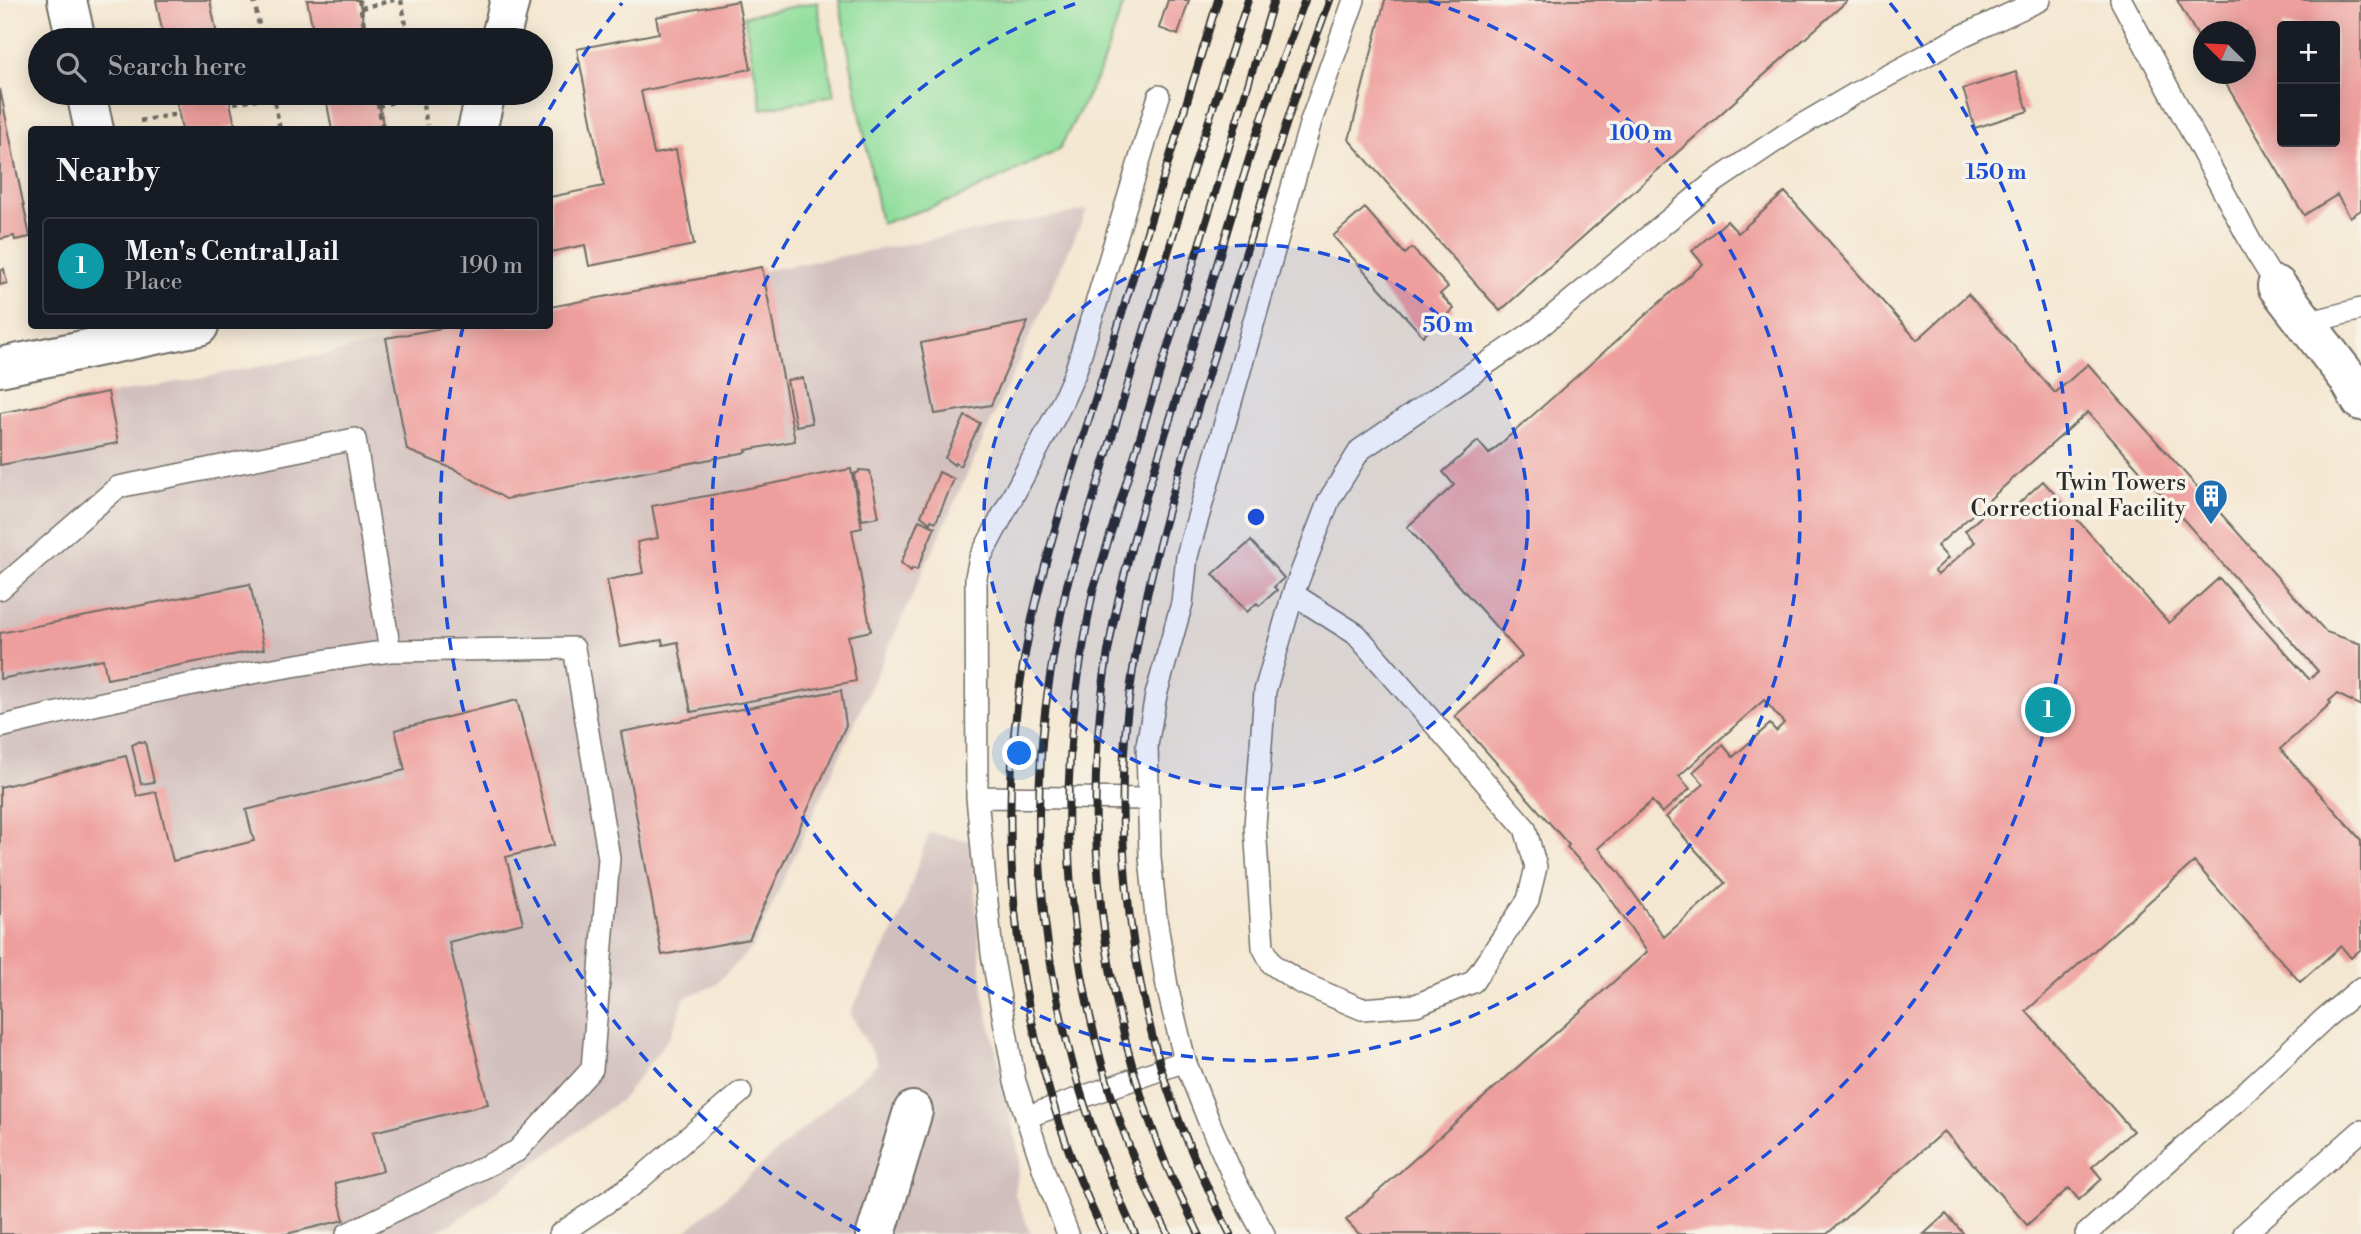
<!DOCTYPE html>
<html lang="en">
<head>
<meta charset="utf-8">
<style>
  body { margin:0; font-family:"Libre Bodoni",serif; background:#20242c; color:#f1f3f6 }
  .controls { position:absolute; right:21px; top:21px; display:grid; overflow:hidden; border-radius:7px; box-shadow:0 4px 18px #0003 }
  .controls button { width:63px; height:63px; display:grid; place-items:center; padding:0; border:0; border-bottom:2px solid #363941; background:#171b24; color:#f1f3f6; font:35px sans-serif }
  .compass { position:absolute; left:2193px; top:21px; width:63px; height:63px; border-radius:50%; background:#171b24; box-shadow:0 4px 18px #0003; rotate:294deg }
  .you { position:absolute; left:1020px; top:754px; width:24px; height:24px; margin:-18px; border:5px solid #fff; border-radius:50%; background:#1a73e8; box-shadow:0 0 0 10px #1a73e833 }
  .badge { display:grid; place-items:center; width:46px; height:46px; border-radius:50%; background:#2563eb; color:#fff; font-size:23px; font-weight:700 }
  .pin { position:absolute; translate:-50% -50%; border:4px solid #fff; box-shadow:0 2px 7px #0006 }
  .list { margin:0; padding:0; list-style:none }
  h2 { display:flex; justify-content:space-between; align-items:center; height:91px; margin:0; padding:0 28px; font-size:30px }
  h2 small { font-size:23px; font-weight:400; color:#9ea1a6 }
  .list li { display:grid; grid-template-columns:46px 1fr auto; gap:21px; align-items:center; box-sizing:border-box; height:98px; margin:0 14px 14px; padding:0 14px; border:2px solid #363941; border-radius:7px }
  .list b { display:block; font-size:26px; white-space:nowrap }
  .list p { margin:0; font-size:23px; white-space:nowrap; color:#9ea1a6 }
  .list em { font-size:23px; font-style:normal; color:#9ea1a6 }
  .icon { flex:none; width:38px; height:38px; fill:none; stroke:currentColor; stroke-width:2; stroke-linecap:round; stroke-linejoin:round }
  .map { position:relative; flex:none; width:2361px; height:1234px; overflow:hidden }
  .search { position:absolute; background:#171b24; box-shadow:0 4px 18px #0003; left:28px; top:28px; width:525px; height:77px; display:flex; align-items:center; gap:18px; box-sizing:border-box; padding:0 24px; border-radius:38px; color:#9ea1a6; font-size:26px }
  .panel { position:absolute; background:#171b24; box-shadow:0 4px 18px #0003; left:28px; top:126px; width:525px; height:203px; border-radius:7px }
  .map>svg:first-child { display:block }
  .industrial { fill:#d1bfbe }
  .green { fill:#90de9c; stroke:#5e8464; stroke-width:2 }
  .building { fill:#ee9f9d; fill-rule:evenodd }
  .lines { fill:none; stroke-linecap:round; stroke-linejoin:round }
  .service-casing { stroke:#716d65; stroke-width:24 }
  .minor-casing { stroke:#716d65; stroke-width:42 }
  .path { stroke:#716d65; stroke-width:4.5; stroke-dasharray:5 5; stroke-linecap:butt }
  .service { stroke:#fff; stroke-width:21 }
  .minor { stroke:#fff; stroke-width:38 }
  .rail-casing { stroke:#2b2b2b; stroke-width:8 }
  .rail { stroke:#f7f3e8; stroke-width:5; stroke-dasharray:16; stroke-linecap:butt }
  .ring { fill:none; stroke:#1d4ed8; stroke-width:3.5; stroke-dasharray:12 9 }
  .labels { text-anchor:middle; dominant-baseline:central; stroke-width:7; stroke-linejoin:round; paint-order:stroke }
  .poi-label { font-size:23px; fill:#2b2b2b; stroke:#f7f3e8; text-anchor:end }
  .centre { fill:#1d4ed8; stroke:#f7f3e8; stroke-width:3.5 }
  .ring-label { font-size:21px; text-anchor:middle; font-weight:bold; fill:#1d4ed8; stroke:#f7f3e8; stroke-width:7; stroke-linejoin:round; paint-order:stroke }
</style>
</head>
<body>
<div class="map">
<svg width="2361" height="1234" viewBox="0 0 2361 1234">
  <rect width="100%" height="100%" fill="#f7f3e8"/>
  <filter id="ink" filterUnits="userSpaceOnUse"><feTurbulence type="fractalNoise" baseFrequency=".0143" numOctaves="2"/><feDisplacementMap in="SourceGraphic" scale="14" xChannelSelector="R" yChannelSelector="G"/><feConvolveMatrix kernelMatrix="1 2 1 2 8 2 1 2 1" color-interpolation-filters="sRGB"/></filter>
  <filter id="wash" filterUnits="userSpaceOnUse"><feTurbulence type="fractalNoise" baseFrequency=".00686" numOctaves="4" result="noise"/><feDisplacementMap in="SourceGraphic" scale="28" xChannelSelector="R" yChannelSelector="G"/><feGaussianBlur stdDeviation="1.57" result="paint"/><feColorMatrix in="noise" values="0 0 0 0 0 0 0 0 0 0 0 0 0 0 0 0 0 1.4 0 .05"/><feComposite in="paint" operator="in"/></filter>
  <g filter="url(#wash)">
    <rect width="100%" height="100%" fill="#f4e7d1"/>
    <path class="industrial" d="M1087 210 753 947 714 986 685 997 671 1035 623 1098 453 1223 430 1234H0V415L475 326H550V311Z
      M929 833 971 841 983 991 1020 1160 1015 1195 1031 1234H683L878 1063 850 1013 898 922Z"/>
    <path class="green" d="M839 0H1125L1099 73 1059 150 958 198 881 224Z
      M817 2 834 95 762 109 744 16Z"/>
    <g id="blocks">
      <path class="building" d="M156 0H210L218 40H164Z
        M307 0H359L367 40H315Z
        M1168 0H1189L1178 35 1159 28Z
        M1385 0H1848L1500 311 1349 140Z
        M2177 0H2361V210L2350 217 2337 195 2304 215 2220 74H2246V32H2203V45ZM2282 26H2335V142H2282Z
        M738 1 751 69 641 91 654 154 676 150 694 245 589 266 585 245 551 252 550 197 604 186 577 49 659 33 656 17Z
        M2016 72 2028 111 1975 128 1963 89Z
        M0 89 30 237 15 240 14 236 0 239Z
        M175 93H228L235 125 220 130H182Z
        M325 93H377L384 130H332Z
        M1785 192 1917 340 1968 294 2055 393 2088 364 2326 632 2361 644V706L2337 694 2329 701 2331 703 2280 749 2361 840V949L2351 958 2341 946 2300 982 2194 862 2026 1011 2133 1131 2092 1167 2102 1179 2079 1200 2069 1188 2027 1225 1944 1131 1827 1234H1359L1346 1220 1647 952 1600 883 1567 847 1569 845 1455 716 1522 656 1407 527 1454 485 1443 472 1478 441 1489 454 1703 264 1692 251 1727 221 1738 233ZM2088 412 2318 671 2309 679 2219 578 2169 623 2043 481 2006 515 1995 504 1965 531 1975 542 1938 575 1934 571 1948 558 1937 546ZM1764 700 1784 723 1776 731 1770 724 1733 757 1723 745 1693 772 1704 784 1666 817 1725 883 1664 937 1618 871 1598 848 1652 801 1662 813 1690 789 1679 776Z
        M1365 208 1405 254 1412 248 1448 287 1440 294 1454 309 1423 336 1333 236Z
        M762 267 795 441 746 450 747 452 506 499 456 470 407 450 386 338 453 326H550V307Z
        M4 269 7 283 0 285V271Z
        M1028 322 991 405 935 414 921 343Z
        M803 378 812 423 796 426 787 380Z
        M108 392 118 443 0 465V413Z
        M965 416 980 423 960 466 955 463 954 465 945 458Z
        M851 469 862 528 852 530 871 631 848 636 856 681 691 712 678 642 663 645 662 640 620 647 607 580 643 573 637 542 658 538 652 506Z
        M859 470 870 471 879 517 862 520 854 474 859 472Z
        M939 472 954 479 936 522 931 520 930 523 921 516Z
        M919 520 935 527 917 570 912 568 911 571 901 563Z
        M1251 541 1284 578 1274 587 1277 590 1259 606 1257 603 1247 612 1213 574Z
        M250 584 264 649 107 679 103 659 0 679V633Z
        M841 690 846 725 749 939 662 955 621 732Z
        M517 700 554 845 506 857 523 923 449 942 488 1104 373 1132 383 1171 335 1183 344 1220 286 1234H0V787L126 756 137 796 156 792 173 861 254 841 246 810 405 770 395 730Z
        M140 741 141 743 145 742 154 782 141 784 132 745Z
        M1946 1214 1964 1234H1924Z"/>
    </g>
  </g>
  <g filter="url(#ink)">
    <use href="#blocks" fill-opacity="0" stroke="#716d65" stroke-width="2"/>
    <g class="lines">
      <g class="service-casing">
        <path id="service" d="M2121 0 2256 252 2277 286
          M2307 323 2361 309
          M0 589 118 487 355 439 390 651C258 669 130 695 0 727
          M1293 594 1356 634 1525 828 1536 867 1528 900 1473 982 1416 1005 1362 1009 1299 982 1272 964 1263 947 1255 826 1265 691 1293 594 1329 500 1360 450 1536 330 1713 183 1786 134 1856 93 1960 37 2040 0
          M977 797 1148 799
          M1026 1117 1185 1061
          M347 1234 517 1151 592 1069 609 858 574 648 390 651
          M560 1234 634 1184 741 1092
          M1068 1234 1045 1174 1015 1082 992 954 977 797 976 577 980 558 1059 409 1075 373 1159 96
          M1264 1234 1236 1183 1210 1124 1185 1061 1167 986 1156 918 1150 857 1147 745 1156 695 1182 603 1187 556 1311 121 1354 0
          M2086 1234 2234 1103 2325 1018 2361 988
          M2244 1234 2361 1131"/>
      </g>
      <g class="minor-casing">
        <path id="minor" d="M67 0 76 40
          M500 40 510 0
          M86 93 94 130
          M477 130 486 93
          M2277 286 2348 378 2361 401
          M0 367 199 326
          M876 1234 913 1111"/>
      </g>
      <path class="path" d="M254 0 262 40
        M359 0 367 40
        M401 0 409 40
        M361 8 394 0
        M237 40 261 35
        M273 93 280 130
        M376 93 383 130
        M421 95 427 125
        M234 103 273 96
        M378 106 421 95
        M140 121 177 114"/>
      <use href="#service" class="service"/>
      <use href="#minor" class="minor"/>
      <g class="rail-casing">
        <path id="rail" d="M1104 1234C1016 1051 988 832 1029 633 1048 541 1079 451 1107 362 1144 241 1181 121 1218 0
          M1135 1234C1063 1078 1028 915 1042 743 1046 689 1056 637 1067 585L1196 160 1248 0
          M1168 1234C1091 1083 1058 912 1071 744 1074 693 1084 642 1093 591L1274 0
          M1199 1234C1186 1207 1172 1180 1161 1152 1100 994 1080 820 1108 652 1124 555 1158 461 1186 367 1212 283 1236 198 1263 115 1275 76 1291 38 1305 0
          M1230 1234C1203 1180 1178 1125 1161 1068 1126 948 1113 815 1130 691 1146 570 1184 453 1220 336 1255 223 1288 110 1330 0"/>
      </g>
      <use href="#rail" class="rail"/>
    </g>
  </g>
  <circle cx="1256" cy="517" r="272" fill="#1d4ed8" fill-opacity=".12"/>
  <g class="ring">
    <circle cx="1256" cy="517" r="272"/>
    <path d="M1429 1A544 544 0 1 1 1083 1"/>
    <path d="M860 1231A816 816 0 0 1 463 327M539 128A816 816 0 0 1 622 3M1890 3A816 816 0 0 1 1652 1231"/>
  </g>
  <defs>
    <g id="building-pin" transform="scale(1.75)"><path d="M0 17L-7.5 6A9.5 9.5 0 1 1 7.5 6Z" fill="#1f6fb2" stroke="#f7f3e8"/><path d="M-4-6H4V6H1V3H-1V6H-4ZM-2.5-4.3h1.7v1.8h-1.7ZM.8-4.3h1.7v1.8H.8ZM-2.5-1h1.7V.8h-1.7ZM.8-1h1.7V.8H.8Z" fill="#fff"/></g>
  </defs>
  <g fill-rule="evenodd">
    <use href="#building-pin" x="2211" y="496"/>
  </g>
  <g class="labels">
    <g class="poi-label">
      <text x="2186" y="483">Twin Towers<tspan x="2186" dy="26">Correctional Facility</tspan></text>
    </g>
  </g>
  <circle cx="1256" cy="517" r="10" class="centre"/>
  <g class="ring-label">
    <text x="1641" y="140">100 m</text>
    <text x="1996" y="179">150 m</text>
    <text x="1448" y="332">50 m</text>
  </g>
</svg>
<div class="controls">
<button>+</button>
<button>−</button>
</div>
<svg class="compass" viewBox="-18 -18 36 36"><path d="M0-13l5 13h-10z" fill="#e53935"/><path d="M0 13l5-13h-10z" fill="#9ea1a6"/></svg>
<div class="you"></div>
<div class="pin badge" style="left:2048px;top:710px;background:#0f9aa8">1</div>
<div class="search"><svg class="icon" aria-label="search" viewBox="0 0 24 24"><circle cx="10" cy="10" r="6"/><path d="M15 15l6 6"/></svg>Search here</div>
<section class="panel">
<h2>Nearby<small></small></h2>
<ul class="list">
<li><span class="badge" style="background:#0f9aa8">1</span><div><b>Men's Central Jail</b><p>Place</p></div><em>190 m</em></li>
</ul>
</section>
</div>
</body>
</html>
